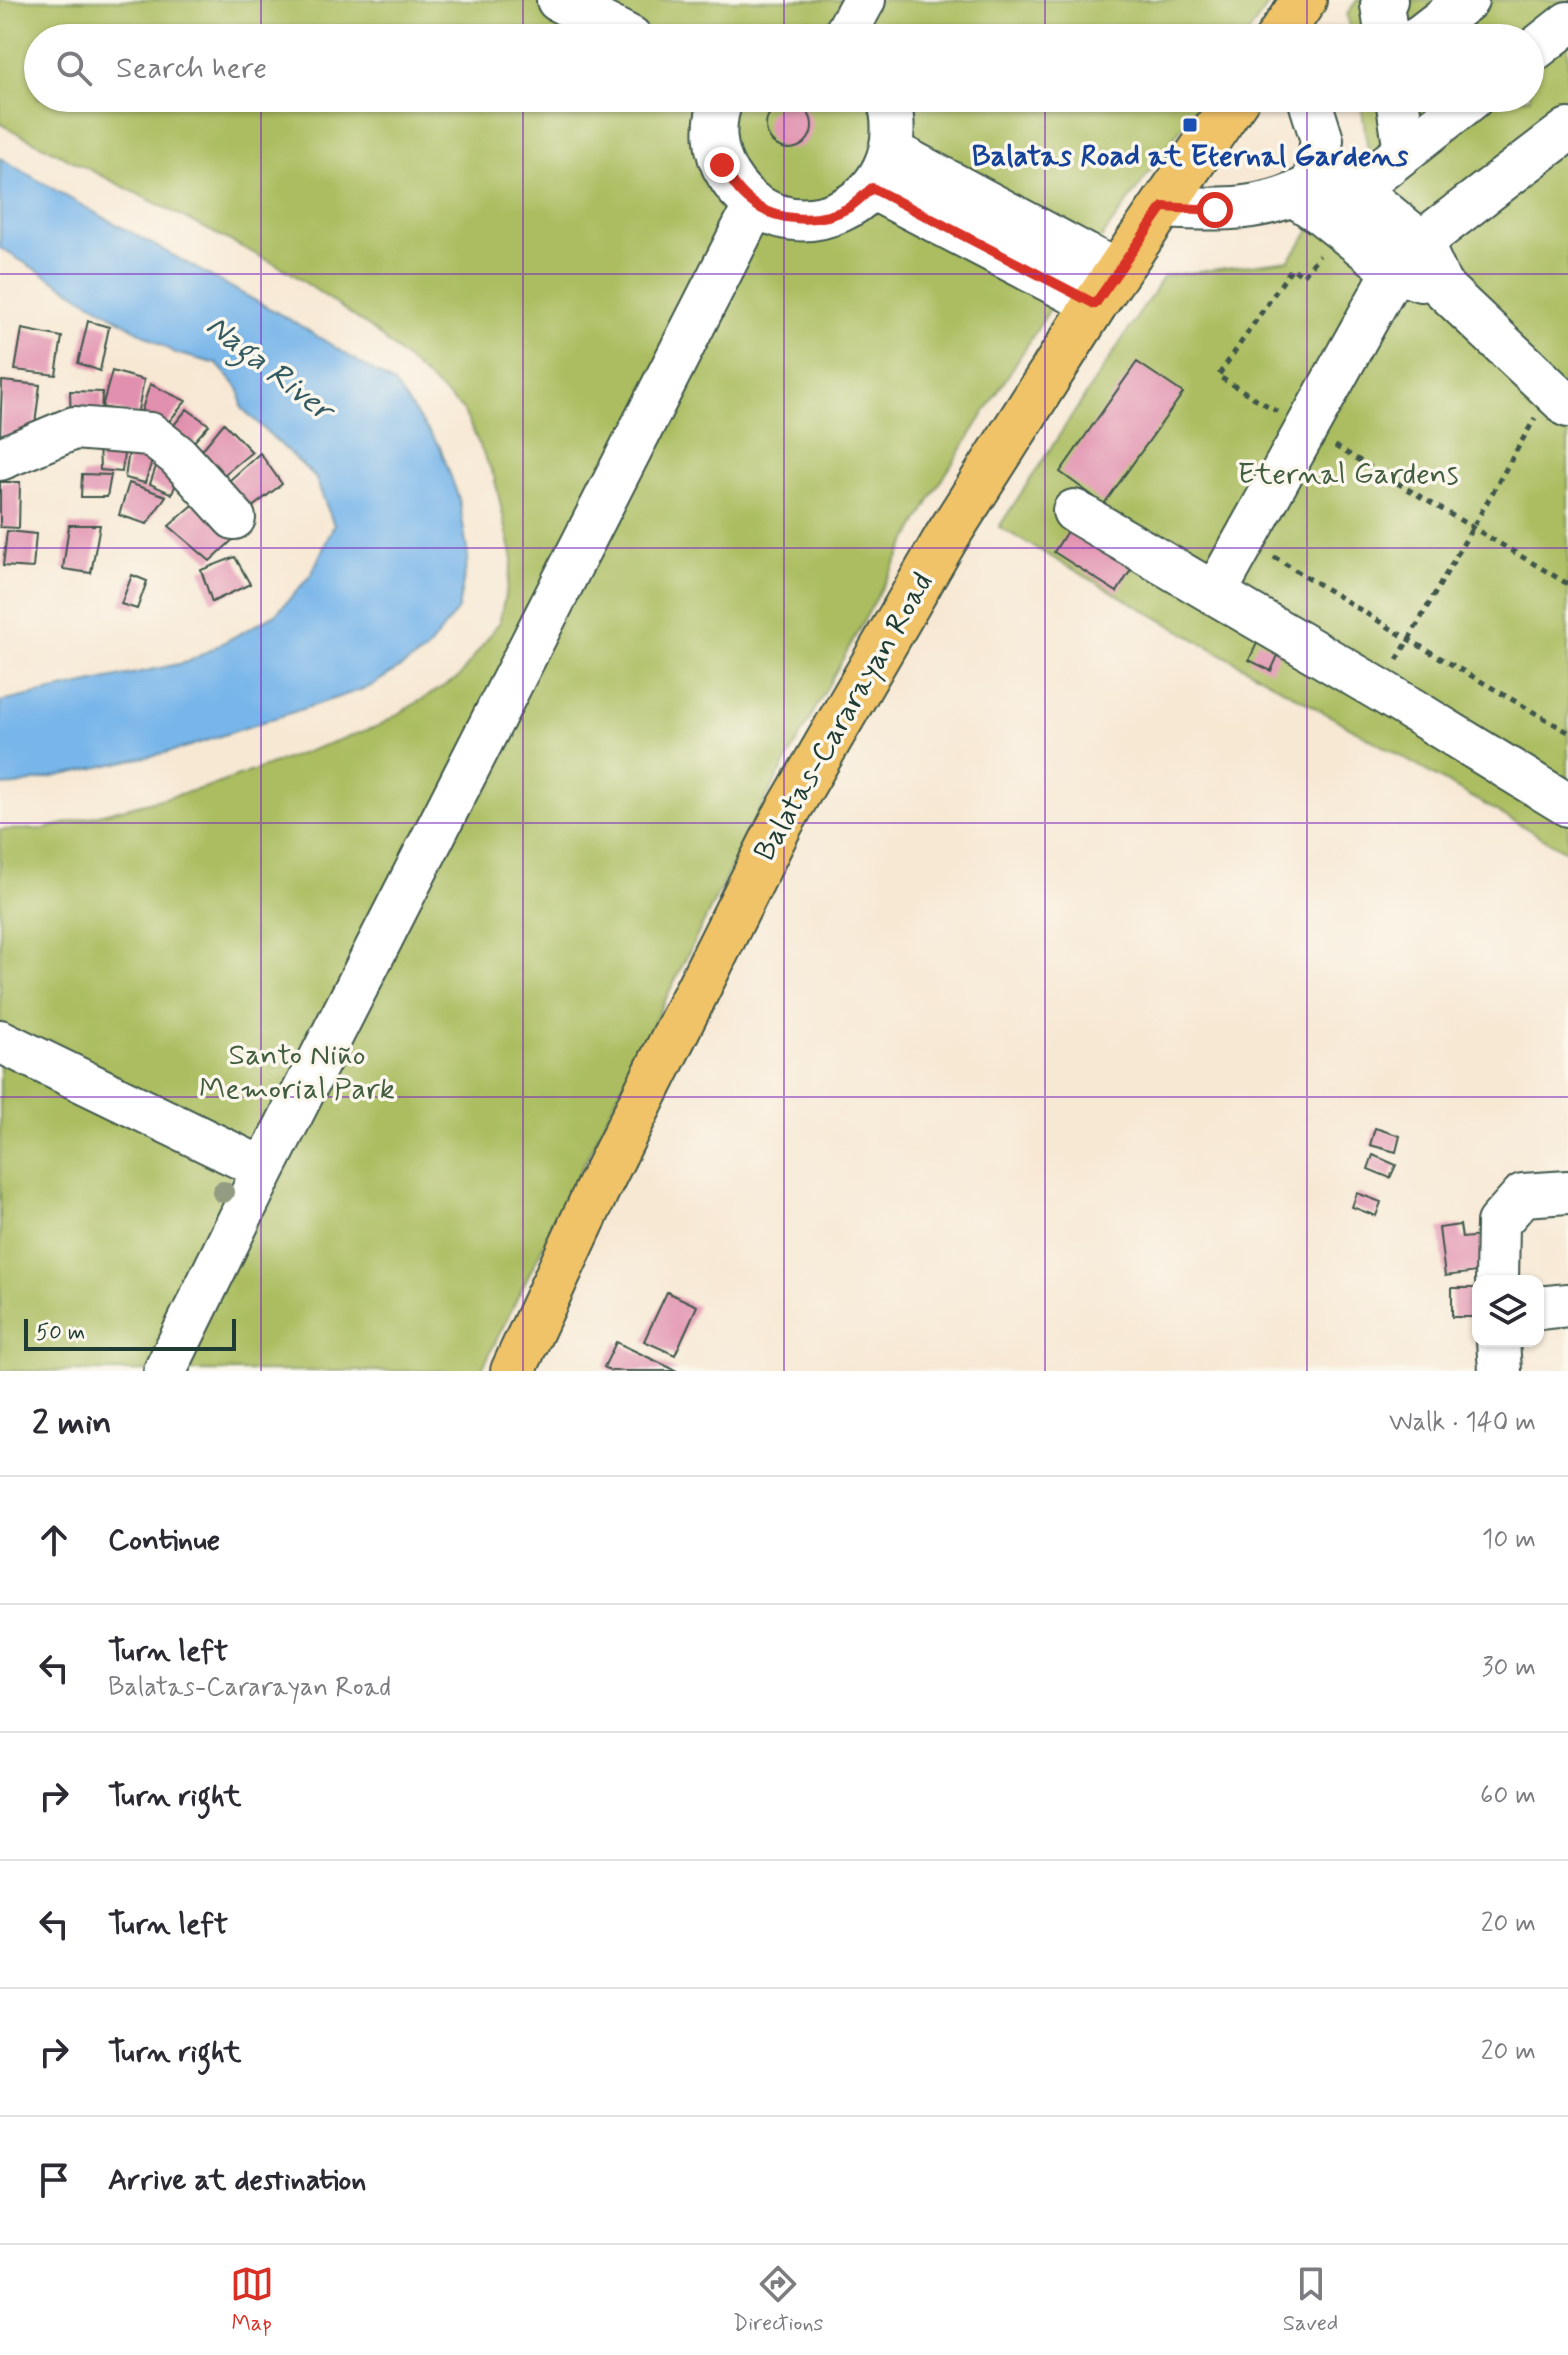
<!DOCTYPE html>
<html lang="en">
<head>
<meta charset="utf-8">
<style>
  body { margin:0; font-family:Mynerve,sans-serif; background:#f2f2f3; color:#2b2b33 }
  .controls { position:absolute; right:24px; bottom:24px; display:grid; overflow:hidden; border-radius:16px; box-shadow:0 2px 6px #0004 }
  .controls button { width:72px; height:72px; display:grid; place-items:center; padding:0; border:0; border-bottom:2px solid #e1e1e2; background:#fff; color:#2b2b33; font:40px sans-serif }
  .scale { position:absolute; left:24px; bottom:20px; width:212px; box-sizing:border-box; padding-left:8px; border:4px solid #1f3d34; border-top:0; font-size:22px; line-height:28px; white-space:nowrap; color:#1f3d34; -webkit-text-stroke:6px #fbf7ec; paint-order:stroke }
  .stop { position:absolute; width:24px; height:24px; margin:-18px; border:6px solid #d93025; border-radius:50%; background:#fff }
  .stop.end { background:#d93025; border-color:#fff; box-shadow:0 2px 8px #0008 }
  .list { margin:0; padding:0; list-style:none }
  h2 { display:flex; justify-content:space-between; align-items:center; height:104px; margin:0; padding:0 32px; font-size:34px }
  h2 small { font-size:26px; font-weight:400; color:#7c7c81 }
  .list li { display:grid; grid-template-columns:52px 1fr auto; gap:24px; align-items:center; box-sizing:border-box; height:128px; padding:0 32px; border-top:2px solid #e1e1e2 }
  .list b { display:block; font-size:30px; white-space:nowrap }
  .list p { margin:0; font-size:26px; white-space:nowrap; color:#7c7c81 }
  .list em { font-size:26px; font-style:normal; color:#7c7c81 }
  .icon { flex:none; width:44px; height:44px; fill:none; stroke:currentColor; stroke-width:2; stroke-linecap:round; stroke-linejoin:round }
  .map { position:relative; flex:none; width:1568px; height:1371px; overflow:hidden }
  .search { position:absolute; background:#fff; box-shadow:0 2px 6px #0004; left:24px; right:24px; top:24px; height:88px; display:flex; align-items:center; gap:20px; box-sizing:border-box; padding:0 28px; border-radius:44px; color:#7c7c81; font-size:30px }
  .sheet { height:872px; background:#fff }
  nav { display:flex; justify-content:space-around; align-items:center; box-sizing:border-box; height:112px; border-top:2px solid #e1e1e2; background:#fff; font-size:22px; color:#7c7c81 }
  nav a { display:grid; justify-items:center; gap:4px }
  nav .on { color:#d93025 }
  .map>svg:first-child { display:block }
  .green { fill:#abbd60; stroke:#657d4a; stroke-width:2 }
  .water { fill:#77b5ea; stroke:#4b798f; stroke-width:2 }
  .building { fill:#e190af }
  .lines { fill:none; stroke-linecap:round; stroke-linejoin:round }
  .minor-casing { stroke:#3f574c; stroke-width:46 }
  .major-casing { stroke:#3f574c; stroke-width:48 }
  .path { stroke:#3f574c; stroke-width:5; stroke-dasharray:6 6; stroke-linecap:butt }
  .minor { stroke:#fff; stroke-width:42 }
  .major { stroke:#f1c369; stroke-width:44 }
  .tree { fill:#939c82 }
  .route { stroke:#d93025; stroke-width:10 }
  .grid { fill:none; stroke:#7b2cbf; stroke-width:2; stroke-opacity:0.55 }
  .transit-dot { fill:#1a4fb4; stroke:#fbf7ec; stroke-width:3 }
  .labels { text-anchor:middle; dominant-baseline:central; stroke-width:7; stroke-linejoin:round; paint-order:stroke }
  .transit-label { font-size:30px; font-weight:bold; fill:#164399; stroke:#fbf7ec }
  .park-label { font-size:30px; fill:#425d3f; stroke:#fbf7ec }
  .street-label { font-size:30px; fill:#1f3d34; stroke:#fbf7ec }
  .water-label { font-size:32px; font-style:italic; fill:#355b62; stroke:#fbf7ec }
</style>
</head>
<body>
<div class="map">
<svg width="1568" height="1371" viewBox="0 0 1568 1371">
  <rect width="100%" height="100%" fill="#fbf7ec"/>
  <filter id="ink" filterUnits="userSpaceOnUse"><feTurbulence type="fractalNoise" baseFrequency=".0125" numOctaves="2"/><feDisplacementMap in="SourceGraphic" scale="16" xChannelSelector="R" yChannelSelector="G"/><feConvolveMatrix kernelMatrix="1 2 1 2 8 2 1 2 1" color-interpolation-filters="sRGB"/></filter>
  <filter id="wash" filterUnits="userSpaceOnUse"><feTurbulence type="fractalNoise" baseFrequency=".006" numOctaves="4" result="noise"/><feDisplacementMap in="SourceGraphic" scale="32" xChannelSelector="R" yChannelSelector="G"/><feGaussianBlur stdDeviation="1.8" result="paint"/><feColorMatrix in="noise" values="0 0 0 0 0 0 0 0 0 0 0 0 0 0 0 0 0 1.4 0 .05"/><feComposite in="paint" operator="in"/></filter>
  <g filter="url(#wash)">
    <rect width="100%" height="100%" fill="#f7e8d4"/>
    <path class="green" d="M0 0H1272L1245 38H38V98H1203L1050 309 935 491 757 815 481 1371H0V830L44 829 211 786 378 726 459 677 499 623 513 559 494 476 463 410 372 329 287 270 0 124Z
      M1357 0H1568V852L999 527 1164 276 1289 260 1368 150 1360 98H1530V38H1351L1347 14Z"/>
    <path class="water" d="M0 158 81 205 296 323 394 384 440 447 459 499 468 556 458 609 425 652 369 687 178 750 16 785 0 786V702L188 662 276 614 311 575 334 525 315 477 242 408 240 390 217 364 175 353 0 248Z"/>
    <g id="blocks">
      <path class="building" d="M766 126a23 23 0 1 1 46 0a23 23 0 1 1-46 0Z
        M88 321 109 327 100 371 78 363Z
        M22 329 62 337 56 375 15 370Z
        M1137 362 1183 393 1104 504 1060 472Z
        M112 371 144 380 137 415 102 407Z
        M2 381 40 385 34 432 0 437Z
        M150 384 186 401 162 430 137 425Z
        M70 391 102 392 101 421 71 424Z
        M187 409 209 425 183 454 164 437Z
        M224 423 252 452 214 483 193 461Z
        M99 441 125 444 122 472 100 470Z
        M130 444 155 451 145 483 125 478Z
        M260 453 282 484 242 515 221 488Z
        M160 455 182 467 172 494 150 484Z
        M82 474 111 475 107 497H81Z
        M0 482H20L19 528 0 527Z
        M129 483 166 496 147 524 119 515Z
        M201 498 239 534 210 561 169 526Z
        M69 525H100L91 573 63 569Z
        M1069 528 1132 568 1117 592 1054 552Z
        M7 531 36 534 33 568 3 566Z
        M235 557 250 584 212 602 201 570Z
        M132 575 147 581 137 609 121 604Z
        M1258 641 1280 651 1271 671 1249 660Z
        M1375 1128 1400 1136 1396 1152 1370 1145Z
        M1373 1155 1396 1165 1390 1178 1368 1169Z
        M1357 1193 1381 1202 1376 1216 1352 1207Z
        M1460 1225 1462 1238 1482 1236 1486 1271 1445 1276 1439 1228Z
        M1452 1288H1478V1317H1452Z
        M667 1292 697 1306 675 1355 644 1341Z
        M616 1342 677 1371H611L604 1367Z"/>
    </g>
  </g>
  <g filter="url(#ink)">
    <use href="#blocks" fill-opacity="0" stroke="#3f574c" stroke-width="2"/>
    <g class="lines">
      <g class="minor-casing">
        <path id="minor" d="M558 0 631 38
          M1386 0 1382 5 1387 38
          M843 38 864 0
          M1418 38 1467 0
          M1530 53 1568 23
          M722 98C712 123 713 152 728 175 783 266 919 205 888 98
          M1397 98 1405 151
          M891 151 1118 272
          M1320 159 1421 242 1441 286 1568 406
          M872 188 1095 304
          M1357 189 1472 98
          M1295 196 1322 214 1394 271 1421 280
          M1163 207C1214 210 1270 213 1314 183L1322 140 1309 98
          M0 459 74 428 150 434 178 456 234 518
          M1074 511 1380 690 1568 805
          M1215 593 1394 271 1421 242 1568 130
          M0 1041 264 1169
          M1497 1281 1498 1223 1523 1195 1568 1192
          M1538 1308 1568 1305
          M1498 1341 1500 1371
          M165 1371 264 1169 755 205"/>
      </g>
      <g class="major-casing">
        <path id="major" d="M1278 38 1304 0
          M513 1371 598 1188 781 823 946 538 1095 304 1237 98"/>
      </g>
      <path class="path" d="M1278 412 1218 376 1292 268 1303 276 1319 255
        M1335 446 1568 584
        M1274 557 1408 639 1568 732
        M1397 660 1535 418"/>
      <use href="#minor" class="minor"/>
      <use href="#major" class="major"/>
    </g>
    <circle class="tree" cx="223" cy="1192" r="11"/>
  </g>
  <g class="lines" filter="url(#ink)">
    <path class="route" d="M722 165C731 180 739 193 753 203 778 222 820 224 848 208 856 203 864 195 872 188L1095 304 1163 207 1215 210"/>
  </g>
  <path class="grid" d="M261 0V38M523 0V38M784 0V38M1045 0V38M1307 0V38M261 98V1371M523 98V1371M784 98V1371M1045 98V1371M1307 98V1371M0 274H1568M0 548H1568M0 823H1568M0 1097H1568"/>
  <rect class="transit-dot" x="1182" y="117" width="16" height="16" rx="4"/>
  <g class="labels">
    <g class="transit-label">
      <text x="1190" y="156">Balatas Road at Eternal Gardens</text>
    </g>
    <g class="park-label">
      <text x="1348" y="474">Eternal Gardens</text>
      <text x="297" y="1055">Santo Niño<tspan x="297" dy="34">Memorial Park</tspan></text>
    </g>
    <g class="street-label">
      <text transform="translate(844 717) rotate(-60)">Balatas-Cararayan Road</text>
    </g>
    <g class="water-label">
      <text transform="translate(269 368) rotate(38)">Naga River</text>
    </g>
  </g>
</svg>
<div class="controls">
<button><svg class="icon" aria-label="layers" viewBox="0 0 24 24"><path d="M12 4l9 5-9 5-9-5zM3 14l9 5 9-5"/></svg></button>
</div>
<div class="scale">50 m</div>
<div class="stop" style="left:1215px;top:210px"></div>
<div class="stop end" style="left:722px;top:165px"></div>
<div class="search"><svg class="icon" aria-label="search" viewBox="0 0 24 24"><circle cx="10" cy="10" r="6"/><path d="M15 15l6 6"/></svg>Search here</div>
</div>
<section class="sheet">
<h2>2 min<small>Walk · 140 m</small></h2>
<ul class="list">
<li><svg class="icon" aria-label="ahead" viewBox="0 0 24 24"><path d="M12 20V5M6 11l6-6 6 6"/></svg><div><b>Continue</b></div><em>10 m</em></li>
<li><svg class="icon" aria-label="left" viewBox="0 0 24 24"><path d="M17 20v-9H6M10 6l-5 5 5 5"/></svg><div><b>Turn left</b><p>Balatas-Cararayan Road</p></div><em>30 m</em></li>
<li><svg class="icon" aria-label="right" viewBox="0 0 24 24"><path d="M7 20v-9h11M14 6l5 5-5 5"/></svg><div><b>Turn right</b></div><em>60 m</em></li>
<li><svg class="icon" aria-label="left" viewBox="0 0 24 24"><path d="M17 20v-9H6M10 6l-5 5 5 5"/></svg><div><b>Turn left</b></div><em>20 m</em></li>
<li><svg class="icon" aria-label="right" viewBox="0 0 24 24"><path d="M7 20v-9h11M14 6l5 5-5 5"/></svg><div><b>Turn right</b></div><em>20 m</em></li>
<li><svg class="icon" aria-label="arrive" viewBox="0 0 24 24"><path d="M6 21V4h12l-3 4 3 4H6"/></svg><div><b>Arrive at destination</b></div></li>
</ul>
</section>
<nav>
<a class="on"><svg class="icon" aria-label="map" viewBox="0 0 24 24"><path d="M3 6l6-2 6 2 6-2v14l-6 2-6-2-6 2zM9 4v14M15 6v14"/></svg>Map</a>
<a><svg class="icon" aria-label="directions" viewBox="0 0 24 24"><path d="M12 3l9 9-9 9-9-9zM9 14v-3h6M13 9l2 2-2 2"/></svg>Directions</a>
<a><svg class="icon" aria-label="saved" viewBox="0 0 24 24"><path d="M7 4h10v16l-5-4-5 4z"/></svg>Saved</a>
</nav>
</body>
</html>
